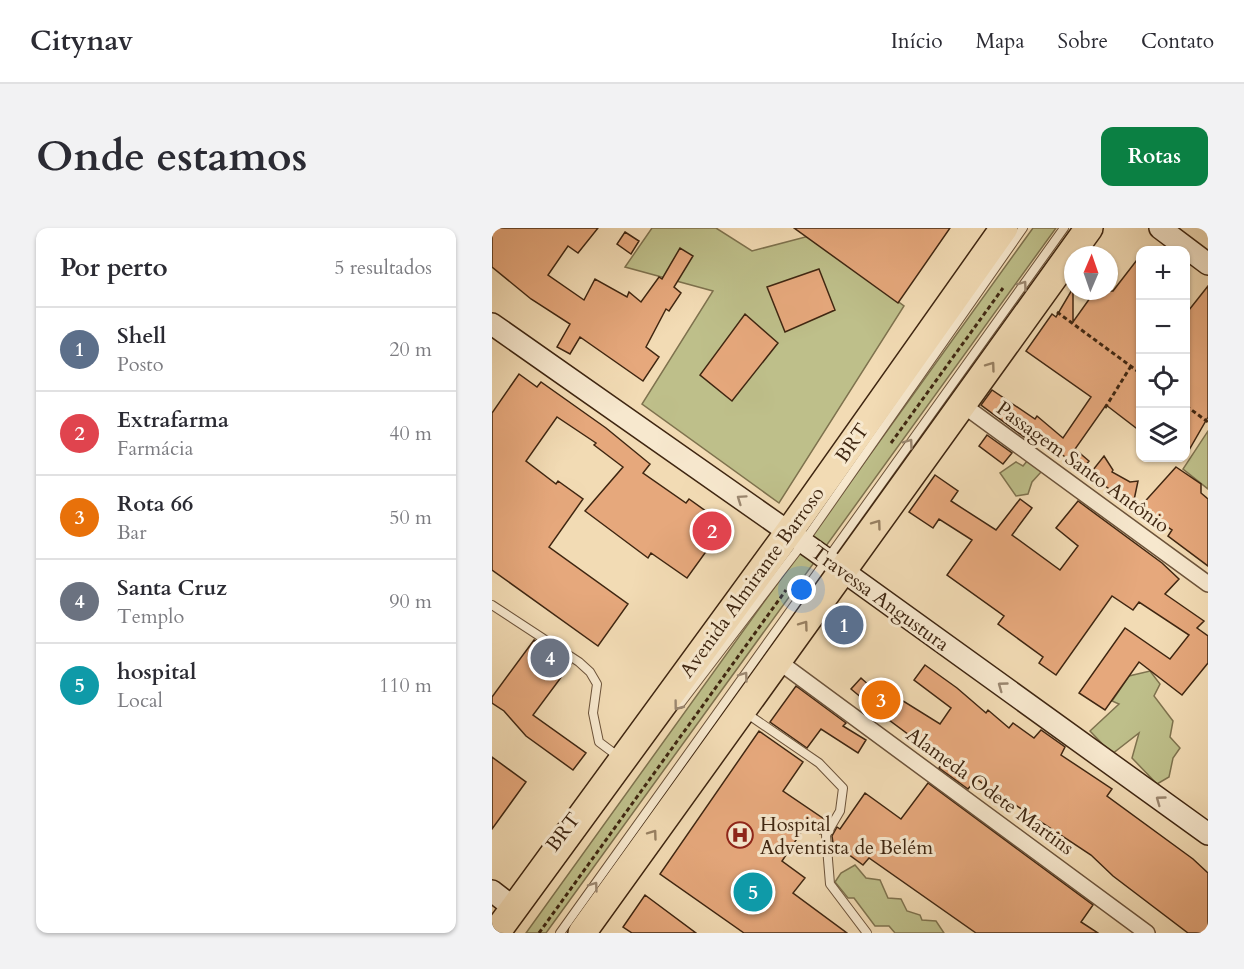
<!DOCTYPE html>
<html lang="pt">
<head>
<meta charset="utf-8">
<style>
  body { margin:0; font-family:Cardo,serif; background:#f2f2f3; color:#2b2b33 }
  .controls { position:absolute; right:18px; top:18px; display:grid; overflow:hidden; border-radius:12px; box-shadow:0 2px 4px #0004 }
  .controls button { width:54px; height:54px; display:grid; place-items:center; padding:0; border:0; border-bottom:2px solid #e1e1e2; background:#fff; color:#2b2b33; font:30px sans-serif }
  .compass { position:absolute; left:572px; top:18px; width:54px; height:54px; border-radius:50%; background:#fff; box-shadow:0 2px 4px #0004; rotate:2deg }
  .you { position:absolute; left:310px; top:362px; width:21px; height:21px; margin:-15px; border:4px solid #fff; border-radius:50%; background:#1a73e8; box-shadow:0 0 0 9px #1a73e833 }
  .badge { display:grid; place-items:center; width:39px; height:39px; border-radius:50%; background:#0b8043; color:#fff; font-size:20px; font-weight:700 }
  .pin { position:absolute; translate:-50% -50%; border:3px solid #fff; box-shadow:0 2px 6px #0006 }
  .list { margin:0; padding:0; list-style:none }
  h2 { display:flex; justify-content:space-between; align-items:center; height:78px; margin:0; padding:0 24px; font-size:26px }
  h2 small { font-size:20px; font-weight:400; color:#7c7c81 }
  .list li { display:grid; grid-template-columns:39px 1fr auto; gap:18px; align-items:center; box-sizing:border-box; height:84px; padding:0 24px; border-top:2px solid #e1e1e2 }
  .list b { display:block; font-size:22px; white-space:nowrap }
  .list p { margin:0; font-size:20px; white-space:nowrap; color:#7c7c81 }
  .list em { font-size:20px; font-style:normal; color:#7c7c81 }
  .icon { flex:none; width:33px; height:33px; fill:none; stroke:currentColor; stroke-width:2; stroke-linecap:round; stroke-linejoin:round }
  .map { position:relative; flex:none; width:716px; height:705px; overflow:hidden; border-radius:12px }
  header { display:flex; align-items:center; gap:36px; box-sizing:border-box; height:84px; padding:0 30px; background:#fff; border-bottom:2px solid #e1e1e2 }
  header strong { font-size:28px }
  nav { display:flex; gap:33px; margin-inline-start:auto; font-size:21px }
  .intro { display:flex; align-items:center; justify-content:space-between; box-sizing:border-box; height:144px; padding:0 36px }
  h1 { margin:0; font-size:42px }
  .button { padding:15px 27px; border-radius:12px; background:#0b8043; color:#fff; font-size:21px; font-weight:700 }
  main { display:flex; gap:36px; padding:0 36px }
  aside { flex:1; background:#fff; border-radius:12px; box-shadow:0 2px 4px #0004 }
  .map>svg:first-child { display:block }
  .green { fill:#bebf8a; stroke:#7e724e; stroke-width:1.5 }
  .building { fill:#e6a87c; stroke:#3f2611; stroke-width:1.5 }
  .lines { fill:none; stroke-linecap:round; stroke-linejoin:round }
  .lane-casing { stroke:#6c533a; stroke-width:10 }
  .street-casing { stroke:#6c533a; stroke-width:18 }
  .secondary-casing { stroke:#3f2611; stroke-width:24 }
  .highway-casing { stroke:#3f2611; stroke-width:30 }
  .path { stroke:#3f2611; stroke-width:3; stroke-dasharray:4.5 3; stroke-linecap:butt }
  .lane { stroke:#f7e8ce; stroke-width:8 }
  .street { stroke:#f7e8ce; stroke-width:15 }
  .secondary { stroke:#f7e8ce; stroke-width:21 }
  .highway { stroke:#f2dbb4; stroke-width:27 }
  .oneway { stroke:#9b8770 }
  .oneway2 { stroke:#988062 }
  .labels { text-anchor:middle; dominant-baseline:central; stroke-width:6; stroke-linejoin:round; paint-order:stroke }
  .street-label { font-size:20px; fill:#3f2611; stroke:#f7e8ce }
  .poi-label { font-size:20px; fill:#3f2611; stroke:#f7e8ce; text-anchor:start }
</style>
</head>
<body>
<header>
<strong>Citynav</strong>
<nav><a>Início</a><a>Mapa</a><a>Sobre</a><a>Contato</a></nav>
</header>
<div class="intro"><h1>Onde estamos</h1><a class="button">Rotas</a></div>
<main>
<aside>
<h2>Por perto<small>5 resultados</small></h2>
<ul class="list">
<li><span class="badge" style="background:#5c6f8a">1</span><div><b>Shell</b><p>Posto</p></div><em>20 m</em></li>
<li><span class="badge" style="background:#e0444e">2</span><div><b>Extrafarma</b><p>Farmácia</p></div><em>40 m</em></li>
<li><span class="badge" style="background:#e8710a">3</span><div><b>Rota 66</b><p>Bar</p></div><em>50 m</em></li>
<li><span class="badge" style="background:#6b7280">4</span><div><b>Santa Cruz</b><p>Templo</p></div><em>90 m</em></li>
<li><span class="badge" style="background:#0f9aa8">5</span><div><b>hospital</b><p>Local</p></div><em>110 m</em></li>
</ul>
</aside>
<div class="map">
<svg width="716" height="705" viewBox="0 0 716 705">
  <rect width="100%" height="100%" fill="#f2dbb4"/>
  <filter id="stains"><feTurbulence type="fractalNoise" baseFrequency=".00333" numOctaves="4"/><feColorMatrix values="0 0 0 0 .2 0 0 0 0 .09 0 0 0 0 .02 0 0 0 .5 -.17"/></filter>
  <radialGradient id="worn" r=".72"><stop offset=".6" stop-color="#630" stop-opacity="0"/><stop offset="1" stop-color="#630" stop-opacity=".3"/></radialGradient>
  <path class="green" d="M160 0H224L260 23 317 8 412 78 287 275 150 176 221 63 133 39Z
    M541 0H564L54 705H34Z
    M716 203V261L691 241Z
    M535 233 550 243 540 254 536 266 524 268 508 245 524 234 531 238Z
    M658 443 668 456 662 468 681 493 678 509 688 520 681 530 677 549 665 556 640 530 647 505 620 526 598 503 627 476 620 473 637 448Z
    M363 637 374 650 388 652 396 670 409 671 415 683 428 687 430 692 444 693 452 705H403L397 698H383L362 670H356L343 654 349 645Z"/>
  <path class="building" d="M0 0H106L86 25 76 18 56 47 92 72 103 51 135 69 137 64 149 74 167 49 170 51 188 20 201 28 182 59 189 65 177 83 174 81 154 119 167 129 151 153 88 109 78 126 65 119 78 96 39 71 0 39Z
    M302 0H458L406 75Z
    M133 4 147 13 139 26 125 16Z
    M648 28V203L614 177 583 221 597 233 590 242 555 215 552 218 535 205 532 209 489 177 500 162 543 191 545 188 571 210 599 169 534 123 560 86 564 89 581 60V94L603 63H621Z
    M327 41 343 82 293 104 275 59Z
    M716 58V189L693 229V87Z
    M253 86 286 115 240 173 208 147Z
    M27 146 45 159 49 154 114 200 158 236 151 245 194 275 197 271 225 291 218 301 226 307 195 350 159 325 156 330 93 283 131 239 102 217 104 215 65 189 34 233 64 256 66 253 91 271 57 319 136 376 106 418 0 342V185Z
    M495 207 520 225 511 236 487 218Z
    M612 228 621 242 620 244 638 254 646 253 641 277 597 247Z
    M684 239 709 256V265L716 271V338L676 308 680 302 647 280Z
    M443 247 466 263 459 273 504 302 528 271 540 280 520 307 568 342 586 318 564 300 586 273 670 335 687 351 673 366 712 393 705 400 716 408V435L690 467 647 434 613 482 587 465 633 400 678 431 697 407 647 374 641 382 620 368 564 447 547 435 551 429 506 396 512 388 455 347 480 312 447 291 441 300 417 284Z
    M42 412 79 436 41 487 94 525 81 542 34 508 12 483 0 475V469Z
    M433 437 465 460 494 485 496 482 517 500 521 495 542 510 549 502 573 519 569 527 620 561 615 568 701 631 716 645V705H696L621 648 599 627 484 551 476 561 447 540 452 533 397 492 395 489 408 471 448 496 459 480 422 452Z
    M369 450 379 459 371 471 359 461Z
    M304 458 354 495 351 498 374 512 366 525 329 501 315 520 278 494Z
    M267 503 311 534 291 563 335 593 328 606 314 597 290 633 313 650 301 665 355 705H252L168 646Z
    M0 529 34 554 0 601Z
    M436 555 601 677 589 694 606 705H484L377 630 371 637 341 615 340 608 345 599 348 601 373 565 409 591Z
    M153 667 204 705H140L131 699Z"/>
  <g class="lines">
    <g class="lane-casing">
      <path id="lane" d="M0 377 87 434 98 444 105 456 101 485 107 514 127 529
        M188 476 311 315 531 0
        M254 485 327 535 351 560 348 583 334 607 338 656 375 705
        M68 705 572 0"/>
    </g>
    <g class="street-casing">
      <path id="street" d="M471 177 716 356
        M286 433 655 705"/>
    </g>
    <g class="secondary-casing">
      <path id="secondary" d="M668 0 716 36
        M0 96 322 322 716 606
        M0 663 22 680"/>
    </g>
    <g class="highway-casing">
      <path id="highway" d="M4 705 297 304 512 0
        M90 705 597 0"/>
    </g>
    <path class="path" d="M565 84 648 145
      M694 178 716 194
      M613 180 639 138
      M399 215 511 60
      M47 705 294 362"/>
    <use href="#lane" class="lane"/>
    <use href="#street" class="street"/>
    <use href="#secondary" class="secondary"/>
    <use href="#highway" class="highway"/>
  </g>
  <defs><path id="oneway-chevron" d="M-2-3.5L2.5 0L-2 3.5" fill="none" stroke-width="1.6" stroke-linecap="round" stroke-linejoin="round" transform="scale(1.5)"/></defs>
  <g class="oneway">
    <use href="#oneway-chevron" transform="translate(531 57) rotate(-54)"/>
    <use href="#oneway-chevron" transform="translate(417 215) rotate(-54)"/>
    <use href="#oneway-chevron" transform="translate(249 271) rotate(-145)"/>
    <use href="#oneway-chevron" transform="translate(252 448) rotate(-54)"/>
    <use href="#oneway-chevron" transform="translate(510 458) rotate(-144)"/>
    <use href="#oneway-chevron" transform="translate(186 478) rotate(127)"/>
    <use href="#oneway-chevron" transform="translate(668 572) rotate(-144)"/>
    <use href="#oneway-chevron" transform="translate(102 658) rotate(-54)"/>
  </g>
  <g class="oneway2">
    <use href="#oneway-chevron" transform="translate(499 138) rotate(-54)"/>
    <use href="#oneway-chevron" transform="translate(385 296) rotate(-54)"/>
    <use href="#oneway-chevron" transform="translate(312 397) rotate(-54)"/>
    <use href="#oneway-chevron" transform="translate(161 606) rotate(-54)"/>
  </g>
  <defs>
    <g id="hospital-ring" transform="scale(1.35)"><circle r="9.5" fill="#f7e8ce" stroke="#8f2418" stroke-width="1.5"/><path d="M-5-5h3v3.5h4V-5h3V5h-3V1.5h-4V5h-3Z" fill="#8f2418"/></g>
  </defs>
  <g fill-rule="evenodd">
    <use href="#hospital-ring" x="248" y="607"/>
  </g>
  <g class="labels">
    <g class="street-label">
      <text transform="translate(360 215) rotate(-55)">BRT</text>
      <text transform="translate(591 239) rotate(36)">Passagem Santo Antônio</text>
      <text transform="translate(260 354) rotate(-54)">Avenida Almirante Barroso</text>
      <text transform="translate(388 370) rotate(36)">Travessa Angustura</text>
      <text transform="translate(498 563) rotate(36)">Alameda Odete Martins</text>
      <text transform="translate(71 604) rotate(-53)">BRT</text>
    </g>
    <g class="poi-label">
      <text x="268" y="596">Hospital<tspan x="268" dy="23">Adventista de Belém</tspan></text>
    </g>
  </g>
  <rect width="100%" height="100%" filter="url(#stains)"/>
  <rect width="100%" height="100%" fill="url(#worn)"/>
</svg>
<div class="controls">
<button>+</button>
<button>−</button>
<button><svg class="icon" aria-label="locate" viewBox="0 0 24 24"><circle cx="12" cy="12" r="6"/><path d="M12 2v4M12 18v4M2 12h4M18 12h4"/></svg></button>
<button><svg class="icon" aria-label="layers" viewBox="0 0 24 24"><path d="M12 4l9 5-9 5-9-5zM3 14l9 5 9-5"/></svg></button>
</div>
<svg class="compass" viewBox="-18 -18 36 36"><path d="M0-13l5 13h-10z" fill="#e53935"/><path d="M0 13l5-13h-10z" fill="#7c7c81"/></svg>
<div class="you"></div>
<div class="pin badge" style="left:352px;top:397px;background:#5c6f8a">1</div>
<div class="pin badge" style="left:220px;top:303px;background:#e0444e">2</div>
<div class="pin badge" style="left:389px;top:472px;background:#e8710a">3</div>
<div class="pin badge" style="left:58px;top:430px;background:#6b7280">4</div>
<div class="pin badge" style="left:261px;top:664px;background:#0f9aa8">5</div>
</div>
</main>
</body>
</html>
